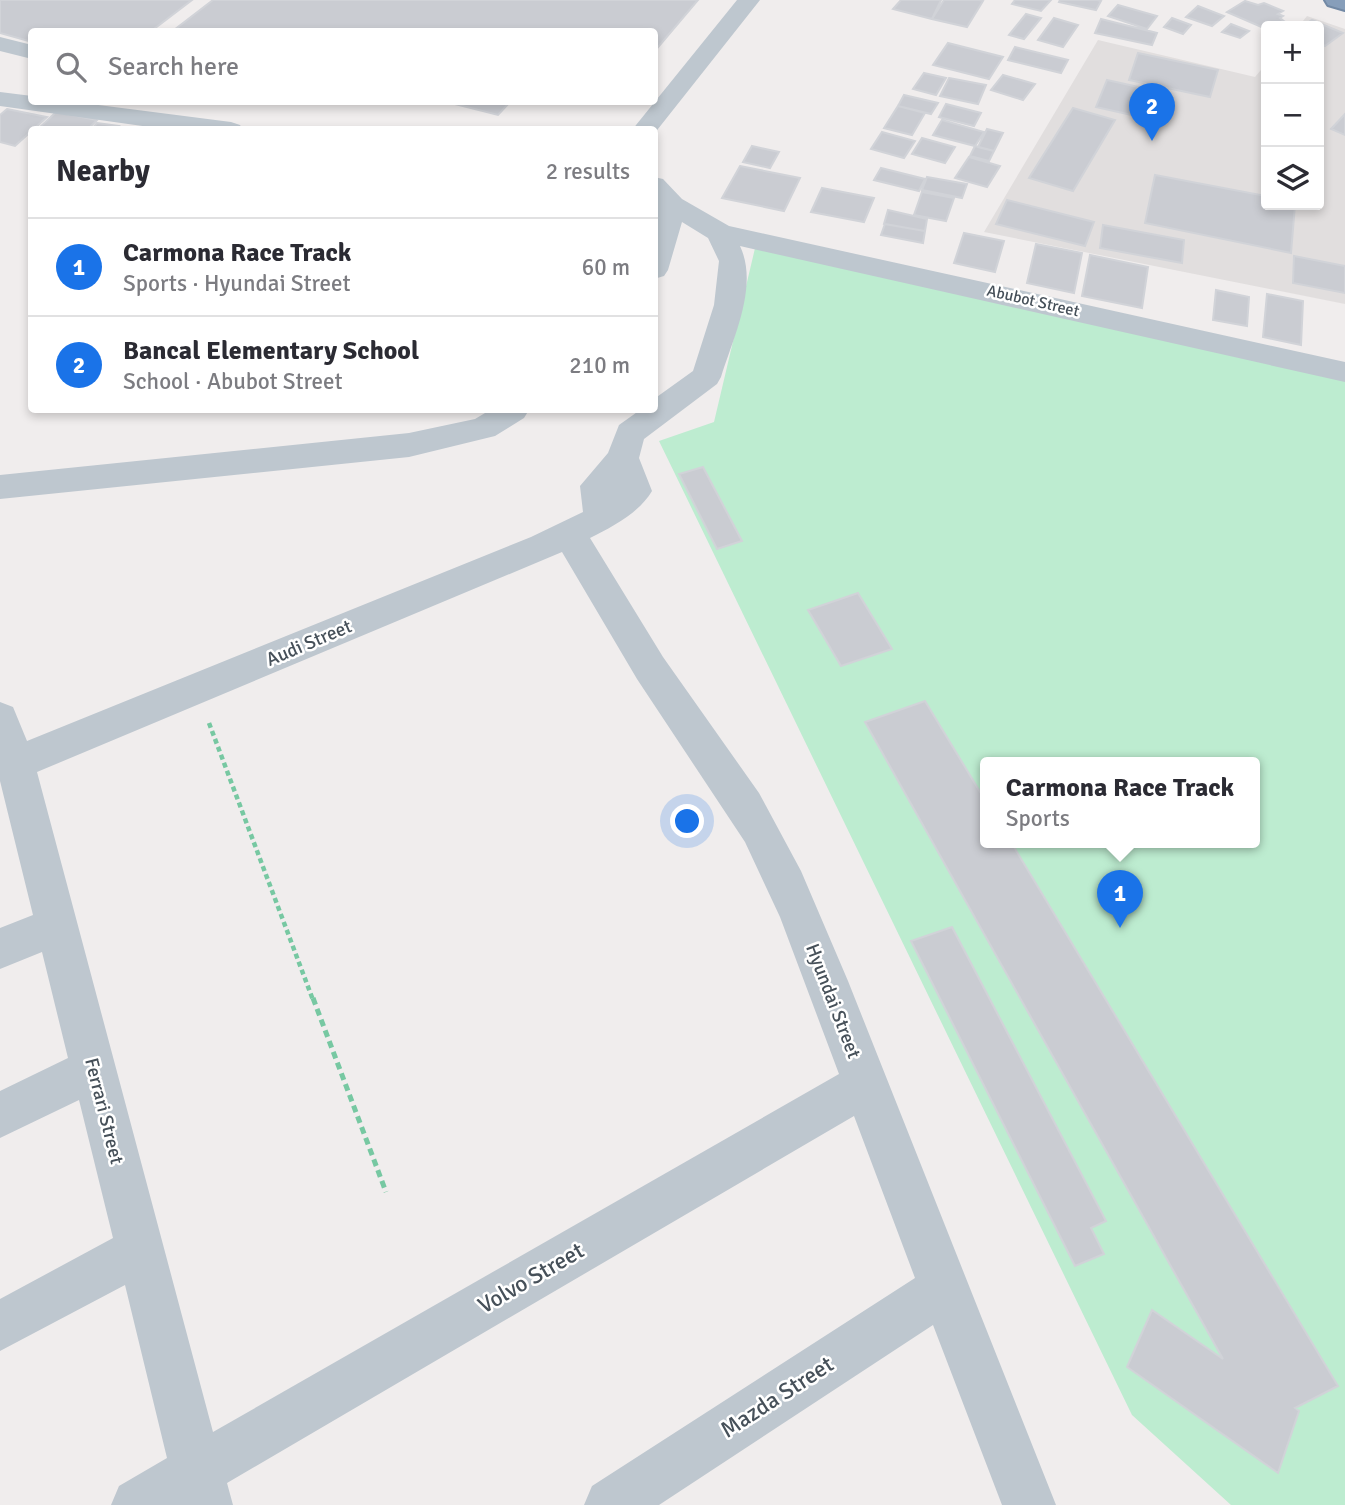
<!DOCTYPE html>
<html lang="en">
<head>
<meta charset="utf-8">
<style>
  body { margin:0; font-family:Signika,sans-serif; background:#f7f7f7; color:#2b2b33 }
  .controls { position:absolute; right:21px; top:21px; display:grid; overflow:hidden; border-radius:7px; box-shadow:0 4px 10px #0003 }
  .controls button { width:63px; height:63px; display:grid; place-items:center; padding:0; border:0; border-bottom:2px solid #e1e1e2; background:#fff; color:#2b2b33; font:35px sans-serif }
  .you { position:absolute; left:688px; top:822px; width:24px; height:24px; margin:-18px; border:5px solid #fff; border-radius:50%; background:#1a73e8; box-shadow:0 0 0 10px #1a73e833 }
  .badge { display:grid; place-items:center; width:46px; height:46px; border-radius:50%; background:#1a73e8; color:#fff; font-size:23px; font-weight:700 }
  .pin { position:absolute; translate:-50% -58px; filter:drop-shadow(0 2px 4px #0008) }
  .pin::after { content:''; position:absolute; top:37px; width:24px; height:21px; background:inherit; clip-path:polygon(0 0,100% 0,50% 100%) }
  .popup { position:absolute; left:980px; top:757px; width:280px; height:91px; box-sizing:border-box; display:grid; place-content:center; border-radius:7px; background:#fff; filter:drop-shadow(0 2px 5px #0005); font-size:23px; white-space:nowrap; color:#7c7c81 }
  .popup b { font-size:26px; color:#2b2b33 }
  .popup::after { content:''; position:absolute; left:50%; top:100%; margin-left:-14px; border:14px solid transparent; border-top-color:#fff }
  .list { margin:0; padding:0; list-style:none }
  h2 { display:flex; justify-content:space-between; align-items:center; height:91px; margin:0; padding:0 28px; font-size:30px }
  h2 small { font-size:23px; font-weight:400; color:#7c7c81 }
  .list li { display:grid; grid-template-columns:46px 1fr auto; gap:21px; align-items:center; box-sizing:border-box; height:98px; padding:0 28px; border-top:2px solid #e1e1e2 }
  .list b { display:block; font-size:26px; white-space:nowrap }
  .list p { margin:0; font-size:23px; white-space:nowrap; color:#7c7c81 }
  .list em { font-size:23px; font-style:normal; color:#7c7c81 }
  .icon { flex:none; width:38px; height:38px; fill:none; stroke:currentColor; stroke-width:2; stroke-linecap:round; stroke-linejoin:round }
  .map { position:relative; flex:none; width:1345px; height:1505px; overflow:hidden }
  .search { position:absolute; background:#fff; box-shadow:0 4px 10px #0003; left:28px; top:28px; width:630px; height:77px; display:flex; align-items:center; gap:18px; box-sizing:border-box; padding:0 24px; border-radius:7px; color:#7c7c81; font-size:26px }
  .panel { position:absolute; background:#fff; box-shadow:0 4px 10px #0003; left:28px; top:126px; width:630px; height:287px; border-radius:7px }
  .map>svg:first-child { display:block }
  .education { fill:#e1dede }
  .green { fill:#bdecd0; fill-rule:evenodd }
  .building { fill:#caccd2; stroke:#d1d3d8; stroke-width:2 }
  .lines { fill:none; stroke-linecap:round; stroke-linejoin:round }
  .highway-casing { stroke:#7289a5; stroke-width:4 }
  .path-far1 { stroke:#77c8a2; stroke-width:4.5; stroke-dasharray:5 3.5; stroke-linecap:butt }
  .path { stroke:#77c8a2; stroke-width:5; stroke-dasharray:7 4.5; stroke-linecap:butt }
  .minor { fill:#bec7cf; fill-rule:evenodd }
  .highway { fill:#879eba; fill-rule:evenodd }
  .labels { text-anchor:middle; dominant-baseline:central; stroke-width:5; stroke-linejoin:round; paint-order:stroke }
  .far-street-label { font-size:16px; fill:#465059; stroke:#fff }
  .street-label { font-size:19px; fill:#465059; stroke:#fff }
  .near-street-label { font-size:23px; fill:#465059; stroke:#fff }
</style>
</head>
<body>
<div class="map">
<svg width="1345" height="1505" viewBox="0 0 1345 1505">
  <rect width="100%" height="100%" fill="#f0eded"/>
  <path class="education" d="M1307 16 1345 29V304L984 232 1098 40 1255 77 1266 64V205H1319V26H1299Z"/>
  <path class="green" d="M756 244 1345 379V1505H1231L1132 1415 659 441 714 422ZM985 762H1255V842H985Z"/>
  <path class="building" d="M0 0H192L150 32H32V42L0 33Z
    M213 0H698L654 52V32L174 30Z
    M901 0H941L932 19 893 9Z
    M944 0H979L983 1 967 27 932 19Z
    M1015 0H1051L1041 11 1012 4Z
    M1060 0H1097L1101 1 1096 10 1059 2Z
    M1245 1 1258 5 1264 3 1283 11 1278 14 1283 16 1280 18 1285 22 1280 26H1266V29L1227 12Z
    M1118 5 1157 16 1147 29 1108 16Z
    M1198 6 1224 16 1212 26 1186 17Z
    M1026 14 1041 18 1024 39 1009 35Z
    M1054 18 1078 25 1063 47 1038 40Z
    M1172 18 1191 25 1183 34 1164 27Z
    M1101 19 1157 33 1152 45 1095 33Z
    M1312 20 1343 33 1325 46 1319 43V26H1303Z
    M1231 24 1249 31 1240 38 1222 32Z
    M948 43 1003 57 989 79 933 65Z
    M1015 47 1068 60 1061 73 1008 60Z
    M1138 53 1218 70 1210 97 1129 80Z
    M924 73 946 78 936 95 913 89Z
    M1003 75 1035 84 1023 100 991 90Z
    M949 78 986 85 978 104 940 96Z
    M1107 80 1143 88 1132 115 1096 107Z
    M904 95 938 103 931 114 898 106Z
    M447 102H510L498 115Z
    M946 104 981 113 974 126 939 117Z
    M898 106 925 113 912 135 884 128Z
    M1073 108 1115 120 1073 191 1029 178Z
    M7 109 47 117 15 146 0 142V115Z
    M56 112 97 120 87 130 39 128Z
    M1345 114V135L1331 129Z
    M942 120 984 132 975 146 933 135Z
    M97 123 119 126 116 130H91Z
    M987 129 1003 133 994 151 978 147Z
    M882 132 915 141 904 158 871 149Z
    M922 138 955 147 945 163 912 154Z
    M752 146 779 152 770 168 743 162Z
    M975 146 994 151 989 161 970 156Z
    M969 157 1000 166 987 187 955 178Z
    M740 166 800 178 784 211 722 198Z
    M881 168 925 179 919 191 874 180Z
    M1155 175 1266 196V205H1295L1291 253 1145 223Z
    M927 177 967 184 962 198 922 190Z
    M822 188 874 198 864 222 811 212Z
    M922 192 954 198 946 221 914 215Z
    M1007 200 1094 222 1085 246 996 224Z
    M888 210 927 219 925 231 884 224Z
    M885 224 925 231 923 243 881 235Z
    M1103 225 1184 240 1182 263 1100 248Z
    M964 233 1004 241 995 272 954 263Z
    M1036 244 1082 253 1074 293 1027 283Z
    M1090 255 1148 267 1142 308 1082 296Z
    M1294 256 1345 266V293L1293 283Z
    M1216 290 1249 297 1247 326 1213 320Z
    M1267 294 1303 301 1301 345 1263 337Z
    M703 467 742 541 717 549 679 474Z
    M858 593 892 649 841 666 808 610Z
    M925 701 985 800V842H1011L1338 1386 1295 1408 1299 1411 1278 1473 1127 1367 1152 1310 1223 1359 865 722Z
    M952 927 1106 1221 1091 1228 1104 1254 1075 1266 911 941Z"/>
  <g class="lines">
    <g class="highway-casing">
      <path id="highway" d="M1325 0H1345V10L1328 5Z"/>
    </g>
    <path class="path-far1" d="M209 723 313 1000"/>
    <path class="path" d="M313 998 386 1192"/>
    <path class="minor" d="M737 0H760L654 134V130H632Z
      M0 37 32 45V59L0 51Z
      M0 92 32 96V102H75L231 122 240 125 243 130H171L0 106Z
      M654 177 663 179 682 199 729 226 1345 362V382L740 246C759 286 733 338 721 377L717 384 644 439 639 458 652 491C639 513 612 527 590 538L663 657 759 793 801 871 848 981 1056 1505H1002L933 1325 659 1505H584L592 1486 915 1278 854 1116 227 1483 233 1505H111L119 1486 167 1458 125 1285 0 1351V1299L113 1238 79 1100 0 1138V1091L68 1058 42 952 0 969V928L33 915 0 781V702L13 707 27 741 531 537 583 512 580 486 608 453 619 425 640 410H654V399L693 371 714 305 719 261 708 238 682 222 668 270 664 276 654 279V222L658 206 654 202ZM562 552 637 679 745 842 780 917 839 1074 213 1432 37 772Z
      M490 410H529L524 418 495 436 409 457 0 499V475L409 433 475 419Z"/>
    <use href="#highway" class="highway"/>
  </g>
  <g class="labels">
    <g class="far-street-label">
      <text transform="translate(1033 301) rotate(13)">Abubot Street</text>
    </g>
    <g class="street-label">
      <text transform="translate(309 643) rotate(-23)">Audi Street</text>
      <text transform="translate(833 1001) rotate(69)">Hyundai Street</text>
      <text transform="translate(104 1111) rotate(76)">Ferrari Street</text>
    </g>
    <g class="near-street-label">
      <text transform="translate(531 1278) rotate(-30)">Volvo Street</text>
      <text transform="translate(777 1397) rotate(-33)">Mazda Street</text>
    </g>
  </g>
</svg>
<div class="controls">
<button>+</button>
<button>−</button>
<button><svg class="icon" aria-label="layers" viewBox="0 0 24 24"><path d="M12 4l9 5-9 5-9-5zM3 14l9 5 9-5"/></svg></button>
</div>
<div class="you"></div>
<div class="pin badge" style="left:1120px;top:928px">1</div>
<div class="popup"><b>Carmona Race Track</b>Sports</div>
<div class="pin badge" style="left:1152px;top:141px">2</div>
<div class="search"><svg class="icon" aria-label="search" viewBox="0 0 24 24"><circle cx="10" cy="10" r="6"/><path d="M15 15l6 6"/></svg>Search here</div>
<section class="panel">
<h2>Nearby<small>2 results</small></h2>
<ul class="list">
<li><span class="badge">1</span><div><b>Carmona Race Track</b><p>Sports · Hyundai Street</p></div><em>60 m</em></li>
<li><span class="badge">2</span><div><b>Bancal Elementary School</b><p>School · Abubot Street</p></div><em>210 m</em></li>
</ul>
</section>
</div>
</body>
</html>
